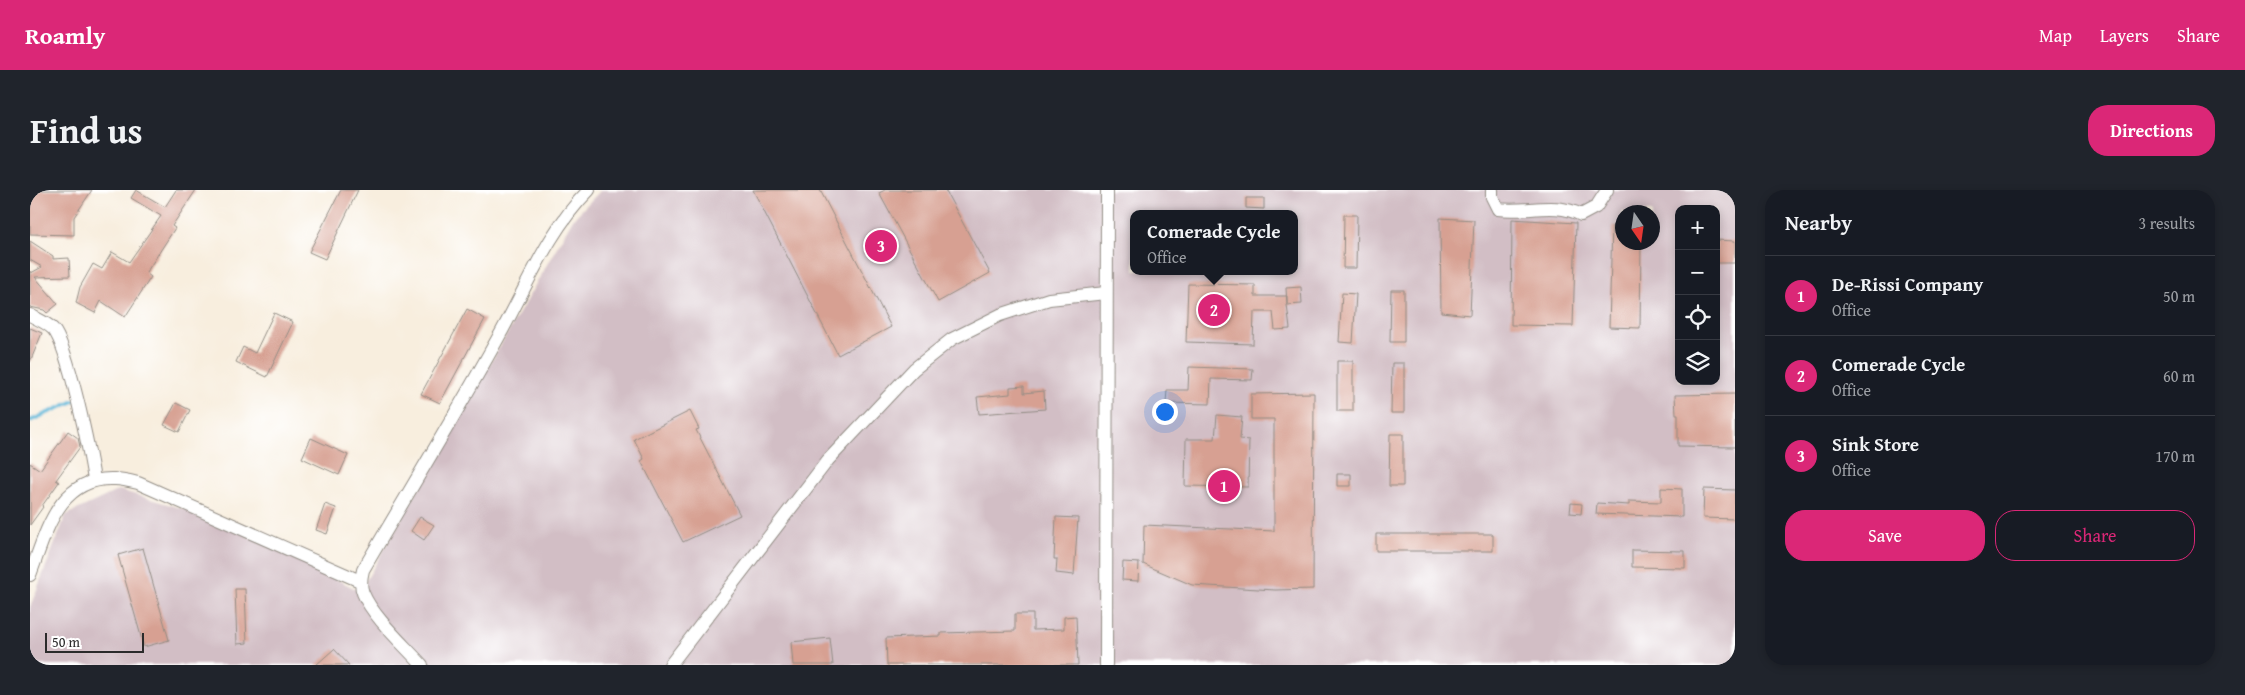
<!DOCTYPE html>
<html lang="en">
<head>
<meta charset="utf-8">
<style>
  body { margin:0; font-family:"Gentium Book Plus",serif; background:#20242c; color:#f1f3f6 }
  .controls { position:absolute; right:15px; top:15px; display:grid; overflow:hidden; border-radius:10px; box-shadow:0 2px 8px #0003 }
  .controls button { width:45px; height:45px; display:grid; place-items:center; padding:0; border:0; border-bottom:1px solid #363941; background:#171b24; color:#f1f3f6; font:25px sans-serif }
  .compass { position:absolute; left:1585px; top:15px; width:45px; height:45px; border-radius:50%; background:#171b24; box-shadow:0 2px 8px #0003; rotate:167deg }
  .scale { position:absolute; left:15px; bottom:12px; width:99px; box-sizing:border-box; padding-left:5px; border:2px solid #2b2b2b; border-top:0; font-size:14px; line-height:18px; white-space:nowrap; color:#2b2b2b; -webkit-text-stroke:4px #fff; paint-order:stroke }
  .you { position:absolute; left:1134px; top:221px; width:18px; height:18px; margin:-12px; border:4px solid #fff; border-radius:50%; background:#1a73e8; box-shadow:0 0 0 8px #1a73e833 }
  .badge { display:grid; place-items:center; width:32px; height:32px; border-radius:50%; background:#db2777; color:#fff; font-size:16px; font-weight:700 }
  .pin { position:absolute; translate:-50% -50%; border:2px solid #fff; box-shadow:0 1px 5px #0006 }
  .popup { position:absolute; left:1100px; top:20px; width:168px; height:65px; box-sizing:border-box; display:grid; place-content:center; border-radius:10px; background:#171b24; filter:drop-shadow(0 1px 4px #0005); font-size:16px; white-space:nowrap; color:#9ea1a6 }
  .popup b { font-size:19px; color:#f1f3f6 }
  .popup::after { content:''; position:absolute; left:50%; top:100%; margin-left:-10px; border:10px solid transparent; border-top-color:#171b24 }
  .list { margin:0; padding:0; list-style:none }
  h2 { display:flex; justify-content:space-between; align-items:center; height:65px; margin:0; padding:0 20px; font-size:21px }
  h2 small { font-size:16px; font-weight:400; color:#9ea1a6 }
  .list li { display:grid; grid-template-columns:32px 1fr auto; gap:15px; align-items:center; box-sizing:border-box; height:80px; padding:0 20px; border-top:1px solid #363941 }
  .list b { display:block; font-size:19px; white-space:nowrap }
  .list p { margin:0; font-size:16px; white-space:nowrap; color:#9ea1a6 }
  .list em { font-size:16px; font-style:normal; color:#9ea1a6 }
  .actions { display:flex; gap:10px; padding:15px 20px }
  .actions a { flex:1; padding:11px 0; border:1px solid #db2777; border-radius:20px; text-align:center; font-size:18px; color:#db2777 }
  .actions .main { background:#db2777; color:#fff }
  .icon { flex:none; width:28px; height:28px; fill:none; stroke:currentColor; stroke-width:2; stroke-linecap:round; stroke-linejoin:round }
  .map { position:relative; flex:none; width:1705px; height:475px; overflow:hidden; border-radius:20px }
  header { display:flex; align-items:center; gap:30px; box-sizing:border-box; height:70px; padding:0 25px; background:#db2777; color:#fff }
  header strong { font-size:24px }
  nav { display:flex; gap:28px; margin-inline-start:auto; font-size:18px }
  .intro { display:flex; align-items:center; justify-content:space-between; box-sizing:border-box; height:120px; padding:0 30px }
  h1 { margin:0; font-size:35px }
  .button { padding:12px 22px; border-radius:20px; background:#db2777; color:#fff; font-size:18px; font-weight:700 }
  main { display:flex; gap:30px; padding:0 30px }
  aside { flex:1; background:#171b24; border-radius:20px; box-shadow:0 2px 8px #0003 }
  .map>svg:first-child { display:block }
  .industrial { fill:#d2bec5; fill-rule:evenodd }
  .lines { fill:none; stroke-linecap:round; stroke-linejoin:round }
  .stream { stroke:#57b4d5; stroke-width:4 }
  .building { fill:#d7a092 }
  .minor-casing { stroke:#928c84; stroke-width:14 }
  .minor { stroke:#fff; stroke-width:12 }
</style>
</head>
<body>
<header>
<strong>Roamly</strong>
<nav><a>Map</a><a>Layers</a><a>Share</a></nav>
</header>
<div class="intro"><h1>Find us</h1><a class="button">Directions</a></div>
<main>
<div class="map">
<svg width="1705" height="475" viewBox="0 0 1705 475">
  <rect width="100%" height="100%" fill="#fff"/>
  <filter id="ink" filterUnits="userSpaceOnUse"><feTurbulence type="fractalNoise" baseFrequency=".02" numOctaves="2"/><feDisplacementMap in="SourceGraphic" scale="10" xChannelSelector="R" yChannelSelector="G"/><feConvolveMatrix kernelMatrix="1 2 1 2 8 2 1 2 1" color-interpolation-filters="sRGB"/></filter>
  <filter id="wash" filterUnits="userSpaceOnUse"><feTurbulence type="fractalNoise" baseFrequency=".0096" numOctaves="4" result="noise"/><feDisplacementMap in="SourceGraphic" scale="20" xChannelSelector="R" yChannelSelector="G"/><feGaussianBlur stdDeviation="1.12" result="paint"/><feColorMatrix in="noise" values="0 0 0 0 0 0 0 0 0 0 0 0 0 0 0 0 0 1.4 0 .05"/><feComposite in="paint" operator="in"/></filter>
  <g filter="url(#wash)">
    <rect width="100%" height="100%" fill="#f8eede"/>
    <path class="industrial" d="M571 0H1705V475H0V417L36 325 89 300 182 327 330 401 543 29ZM1649 19H1686V191H1649ZM1592 22H1622V52H1592ZM1104 24H1264V81H1104Z"/>
    <g class="lines">
      <path class="stream" d="M0 231 44 211"/>
    </g>
    <g id="blocks">
      <path class="building" d="M10 0H62L44 27V45L0 44V1L5 5Z
        M106 0 135 17 146 0H166L142 36 145 38 116 83 121 87 95 127 71 111 65 123 46 113 50 97 63 74 72 79 82 62 99 72 131 26 101 8Z
        M311 0H328L295 69 279 62Z
        M723 0H790L861 137 808 165Z
        M855 0H915L960 83 908 112 849 3Z
        M1216 8H1234V19L1216 18Z
        M1314 25H1327L1326 78H1313Z
        M1410 28 1444 30 1440 125 1411 122Z
        M1482 29 1546 33 1543 136 1481 135Z
        M1582 36H1592V52H1611L1610 138 1579 137Z
        M1686 50 1705 51V73H1686Z
        M0 51 23 66V69L39 68 40 86 5 87 28 114 17 123 14 120 0 117V81L1 83 12 77 0 70Z
        M1158 94 1225 95V106H1257V115L1256 98 1271 97 1272 114 1257 115 1260 139 1245 140 1243 122H1224L1223 154 1156 152Z
        M1361 100H1374V152H1360Z
        M1312 103 1326 104 1323 153 1309 152Z
        M437 119 455 129 410 213 391 204Z
        M244 123 263 132 237 187 206 172 213 157 225 163Z
        M0 138 12 143 0 172Z
        M1307 171H1323V221H1307Z
        M1362 173H1374V223H1361Z
        M1159 177 1223 179 1222 190 1181 189 1180 214 1136 213 1137 200H1158Z
        M994 196V203L1014 201 1015 219 949 224 947 207 980 204V197Z
        M1284 203 1283 399 1245 400 1162 395 1113 374 1114 335 1244 341V229H1221V204Z
        M1705 204V257L1648 256V224H1646L1645 205Z
        M146 213 160 220 149 242 134 235Z
        M660 221 669 239 666 240 710 325 653 352 611 271 614 269 604 249Z
        M1187 225 1212 227 1210 249 1219 250 1218 297 1155 296 1156 249H1185Z
        M38 241 48 248 50 257 26 290 29 292 12 316 13 317 0 335V273L10 280Z
        M1360 244H1373V296H1359Z
        M281 248 318 265 309 285 272 268Z
        M1307 284H1321V296H1307Z
        M1631 298 1652 299V327L1566 324 1567 313 1599 315V311L1631 312Z
        M1674 299 1705 300V329L1673 328Z
        M1541 313 1552 314 1551 324 1540 323Z
        M295 314 306 318 297 344 286 340Z
        M390 327 404 335 394 350 381 341Z
        M1026 327 1048 328 1044 385 1026 383 1027 369H1024Z
        M1346 344H1463V361H1346Z
        M113 358 139 450 114 457 88 365Z
        M1602 360 1655 361V378L1602 377Z
        M1093 372 1109 373 1108 391 1092 390Z
        M205 399H215L217 453 207 454Z
        M985 424H1003V440L1034 439V427L1046 426 1048 475H857L856 448 911 446V443L985 441Z
        M800 448 803 475H763L761 452Z
        M304 459 319 475H286Z"/>
    </g>
  </g>
  <g filter="url(#ink)">
    <use href="#blocks" fill-opacity="0" stroke="#928c84" stroke-width="1"/>
    <g class="lines">
      <g class="minor-casing">
        <path id="minor" d="M1462 0V7L1468 19C1496 23 1526 11 1551 25L1566 17 1577 0
          M0 125C7 129 17 133 23 139 38 155 60 264 64 290
          M0 385C16 343 28 286 85 289 92 289 100 291 108 293L330 391
          M392 475C375 456 342 426 333 403 330 396 331 388 333 380 378 303 425 226 468 148 497 97 517 42 559 0
          M640 475 798 270 884 179 922 149 970 125 1019 109 1076 103
          M1076 475 1077 0"/>
      </g>
      <use href="#minor" class="minor"/>
    </g>
  </g>
</svg>
<div class="controls">
<button>+</button>
<button>−</button>
<button><svg class="icon" aria-label="locate" viewBox="0 0 24 24"><circle cx="12" cy="12" r="6"/><path d="M12 2v4M12 18v4M2 12h4M18 12h4"/></svg></button>
<button><svg class="icon" aria-label="layers" viewBox="0 0 24 24"><path d="M12 4l9 5-9 5-9-5zM3 14l9 5 9-5"/></svg></button>
</div>
<svg class="compass" viewBox="-18 -18 36 36"><path d="M0-13l5 13h-10z" fill="#e53935"/><path d="M0 13l5-13h-10z" fill="#9ea1a6"/></svg>
<div class="scale">50 m</div>
<div class="you"></div>
<div class="pin badge" style="left:1194px;top:296px">1</div>
<div class="pin badge" style="left:1184px;top:120px">2</div>
<div class="popup"><b>Comerade Cycle</b>Office</div>
<div class="pin badge" style="left:851px;top:56px">3</div>
</div>
<aside>
<h2>Nearby<small>3 results</small></h2>
<ul class="list">
<li><span class="badge">1</span><div><b>De-Rissi Company</b><p>Office</p></div><em>50 m</em></li>
<li><span class="badge">2</span><div><b>Comerade Cycle</b><p>Office</p></div><em>60 m</em></li>
<li><span class="badge">3</span><div><b>Sink Store</b><p>Office</p></div><em>170 m</em></li>
</ul>
<div class="actions"><a class="main">Save</a><a>Share</a></div>
</aside>
</main>
</body>
</html>
